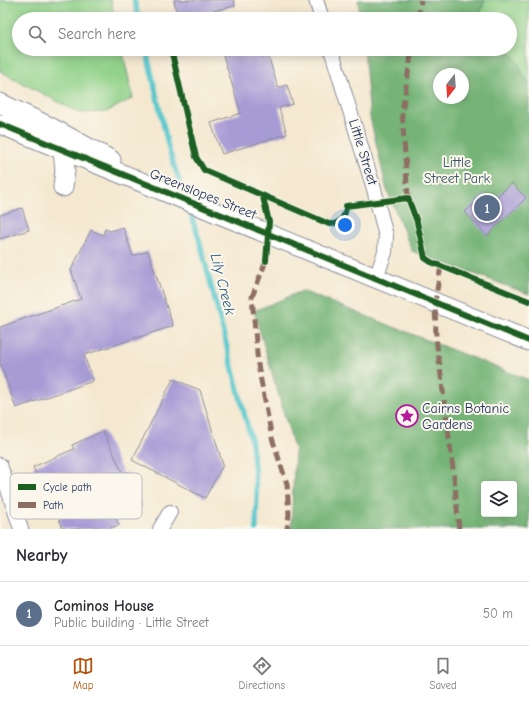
<!DOCTYPE html>
<html lang="en">
<head>
<meta charset="utf-8">
<style>
  body { margin:0; font-family:"Comic Neue",sans-serif; background:#f2f2f3; color:#2b2b33 }
  .controls { position:absolute; right:12px; bottom:12px; display:grid; overflow:hidden; border-radius:4px; box-shadow:0 2px 10px #0003 }
  .controls button { width:36px; height:36px; display:grid; place-items:center; padding:0; border:0; border-bottom:1px solid #e1e1e2; background:#fff; color:#2b2b33; font:20px sans-serif }
  .compass { position:absolute; left:433px; top:68px; width:36px; height:36px; border-radius:50%; background:#fff; box-shadow:0 2px 10px #0003; rotate:197deg }
  .you { position:absolute; left:345px; top:225px; width:14px; height:14px; margin:-10px; border:3px solid #fff; border-radius:50%; background:#1a73e8; box-shadow:0 0 0 6px #1a73e833 }
  .badge { display:grid; place-items:center; width:26px; height:26px; border-radius:50%; background:#b45309; color:#fff; font-size:13px; font-weight:700 }
  .pin { position:absolute; translate:-50% -50%; border:2px solid #fff; box-shadow:0 1px 4px #0006 }
  .list { margin:0; padding:0; list-style:none }
  h2 { display:flex; justify-content:space-between; align-items:center; height:52px; margin:0; padding:0 16px; font-size:17px }
  h2 small { font-size:13px; font-weight:400; color:#7c7c81 }
  .list li { display:grid; grid-template-columns:26px 1fr auto; gap:12px; align-items:center; box-sizing:border-box; height:64px; padding:0 16px; border-top:1px solid #e1e1e2 }
  .list b { display:block; font-size:15px; white-space:nowrap }
  .list p { margin:0; font-size:13px; white-space:nowrap; color:#7c7c81 }
  .list em { font-size:13px; font-style:normal; color:#7c7c81 }
  .icon { flex:none; width:22px; height:22px; fill:none; stroke:currentColor; stroke-width:2; stroke-linecap:round; stroke-linejoin:round }
  .map { position:relative; flex:none; width:529px; height:529px; overflow:hidden }
  .search { position:absolute; background:#fff; box-shadow:0 2px 10px #0003; left:12px; right:12px; top:12px; height:44px; display:flex; align-items:center; gap:10px; box-sizing:border-box; padding:0 14px; border-radius:22px; color:#7c7c81; font-size:15px }
  .sheet { height:116px; background:#fff }
  nav { display:flex; justify-content:space-around; align-items:center; box-sizing:border-box; height:56px; border-top:1px solid #e1e1e2; background:#fff; font-size:11px; color:#7c7c81 }
  nav a { display:grid; justify-items:center; gap:2px }
  nav .on { color:#b45309 }
  .map>svg:first-child { display:block }
  .green { fill:#91d28a; stroke:#568074 }
  .forest { fill:#74b476; stroke:#48726a; fill-rule:evenodd }
  .lines { fill:none; stroke-linecap:round; stroke-linejoin:round }
  .stream { stroke:#5ac8ce; stroke-width:5 }
  .building { fill:#a79bd5 }
  .street-casing { stroke:#888c97; stroke-width:16 }
  .secondary-casing { stroke:#888c97; stroke-width:21 }
  .street { stroke:#fff; stroke-width:14 }
  .secondary { stroke:#fff; stroke-width:19 }
  .quiet { stroke:#8d6e63; stroke-width:5; stroke-dasharray:10 5; stroke-linecap:butt }
  .cycleway-casing { stroke:#fbf7ec; stroke-width:8 }
  .cycleway { stroke:#1b5e20; stroke-width:6 }
  .labels { text-anchor:middle; dominant-baseline:central; stroke-width:4; stroke-linejoin:round; paint-order:stroke }
  .street-label { font-size:14px; fill:#1b2f5e; stroke:#fbf7ec }
  .park-label { font-size:14px; fill:#385869; stroke:#fbf7ec }
  .poi-label { font-size:14px; fill:#1b2f5e; stroke:#fbf7ec; text-anchor:start }
  .water-label { font-size:15px; font-style:italic; fill:#2e5d80; stroke:#fbf7ec }
  .key { fill:#fbf7ec; stroke:#b8bbc1; stroke-width:1 }
  .key-label { font-size:11px; fill:#1b2f5e }
</style>
</head>
<body>
<div class="map">
<svg width="529" height="529" viewBox="0 0 529 529">
  <rect width="100%" height="100%" fill="#fbf7ec"/>
  <filter id="ink" filterUnits="userSpaceOnUse"><feTurbulence type="fractalNoise" baseFrequency=".025" numOctaves="2"/><feDisplacementMap in="SourceGraphic" scale="8" xChannelSelector="R" yChannelSelector="G"/><feConvolveMatrix kernelMatrix="1 2 1 2 8 2 1 2 1" color-interpolation-filters="sRGB"/></filter>
  <filter id="wash" filterUnits="userSpaceOnUse"><feTurbulence type="fractalNoise" baseFrequency=".012" numOctaves="4" result="noise"/><feDisplacementMap in="SourceGraphic" scale="16" xChannelSelector="R" yChannelSelector="G"/><feGaussianBlur stdDeviation="0.9" result="paint"/><feColorMatrix in="noise" values="0 0 0 0 0 0 0 0 0 0 0 0 0 0 0 0 0 1.4 0 .05"/><feComposite in="paint" operator="in"/></filter>
  <g filter="url(#wash)">
    <rect width="100%" height="100%" fill="#f4e8d0"/>
    <path class="green" d="M0 0H111L115 19H19V49H122L133 98 106 112 79 113 0 71Z
      M485 0H529V85L514 56 502 49H510V19H478Z"/>
    <path class="forest" d="M358 0H485L478 19H360Z
      M364 49H502L514 56 529 85V294L412 251 387 190 370 117ZM439 74H463V98H439Z
      M302 291 529 380V529H291L295 451 254 311ZM484 484H514V514H484Z"/>
    <g class="lines">
      <path class="stream" d="M134 0 139 19
        M146 49 169 150 184 195
        M188 206 199 239 252 443 257 498 256 529"/>
    </g>
    <g id="blocks">
      <path class="building" d="M174 0H234L235 6 178 19Z
        M221 49H259L262 57 268 55 278 88 287 85 293 104 279 108 287 134 222 154 211 123 241 113Z
        M512 183 526 198 487 236 465 212 484 195 491 202Z
        M22 208 29 230 0 239V215Z
        M123 227 133 256 148 251 173 326 84 355 93 381 16 408 0 363V327L81 299 71 270 91 230 103 235 105 229 110 231Z
        M173 379 200 390 223 465 205 498 132 460Z
        M103 431 124 476 127 471 142 506 115 517 119 525 108 529H63L59 519 61 518 49 490 44 492 33 467 74 449 72 445Z"/>
    </g>
  </g>
  <g filter="url(#ink)">
    <use href="#blocks" fill-opacity="0" stroke="#888c97" stroke-width="1"/>
    <g class="lines">
      <g class="street-casing">
        <path id="street" d="M316 0 322 19
          M331 49 374 189 386 236 385 252 376 278
          M0 465 21 529
          M160 529 170 512"/>
      </g>
      <g class="secondary-casing">
        <path id="secondary" d="M0 103 50 127 111 160
          M0 124 529 341
          M54 144 63 151 65 170 63 187"/>
      </g>
      <use href="#street" class="street"/>
      <use href="#secondary" class="secondary"/>
      <path class="quiet" d="M418 19 421 0
        M408 198 402 112 412 49
        M266 261 252 297 258 365 272 438 287 484 289 515 287 529
        M441 266 435 302 436 337 454 476 459 529"/>
      <g class="cycleway-casing">
        <path id="cycleway" d="M171 49 196 157 204 170 329 224C339 225 346 216 346 206L408 198 417 222 425 258 431 262 529 301
          M0 124 529 341
          M263 197 269 222 266 261"/>
      </g>
      <use href="#cycleway" class="cycleway"/>
    </g>
  </g>
  <defs>
    <g id="sight-ring" transform="scale(1.15)"><circle r="9.5" fill="#fbf7ec" stroke="#b5179e" stroke-width="1.5"/><path d="M0-6L1.8-2.2L6-1.7L2.9 1.2L3.7 5.4L0 3.3L-3.7 5.4L-2.9 1.2L-6-1.7L-1.8-2.2Z" fill="#b5179e"/></g>
  </defs>
  <g fill-rule="evenodd">
    <use href="#sight-ring" x="407" y="416"/>
  </g>
  <g class="labels">
    <g class="street-label">
      <text transform="translate(363 152) rotate(73)">Little Street</text>
      <text transform="translate(203 194) rotate(22)">Greenslopes Street</text>
    </g>
    <g class="park-label">
      <text x="457" y="162">Little<tspan x="457" dy="16">Street Park</tspan></text>
    </g>
    <g class="poi-label">
      <text x="422" y="408">Cairns Botanic<tspan x="422" dy="16">Gardens</tspan></text>
    </g>
    <g class="water-label">
      <text transform="translate(223 284) rotate(76)">Lily Creek</text>
    </g>
  </g>
  <rect x="10" y="473" width="132" height="46" rx="6" class="key"/>
  <rect x="18" y="484" width="18" height="6" fill="#1b5e20"/>
  <rect x="18" y="502" width="18" height="6" fill="#8d6e63"/>
  <g class="key-label">
    <text x="43" y="491">Cycle path</text>
    <text x="43" y="509">Path</text>
  </g>
</svg>
<div class="controls">
<button><svg class="icon" aria-label="layers" viewBox="0 0 24 24"><path d="M12 4l9 5-9 5-9-5zM3 14l9 5 9-5"/></svg></button>
</div>
<svg class="compass" viewBox="-18 -18 36 36"><path d="M0-13l5 13h-10z" fill="#e53935"/><path d="M0 13l5-13h-10z" fill="#7c7c81"/></svg>
<div class="you"></div>
<div class="pin badge" style="left:487px;top:208px;background:#5c6f8a">1</div>
<div class="search"><svg class="icon" aria-label="search" viewBox="0 0 24 24"><circle cx="10" cy="10" r="6"/><path d="M15 15l6 6"/></svg>Search here</div>
</div>
<section class="sheet">
<h2>Nearby<small></small></h2>
<ul class="list">
<li><span class="badge" style="background:#5c6f8a">1</span><div><b>Cominos House</b><p>Public building · Little Street</p></div><em>50 m</em></li>
</ul>
</section>
<nav>
<a class="on"><svg class="icon" aria-label="map" viewBox="0 0 24 24"><path d="M3 6l6-2 6 2 6-2v14l-6 2-6-2-6 2zM9 4v14M15 6v14"/></svg>Map</a>
<a><svg class="icon" aria-label="directions" viewBox="0 0 24 24"><path d="M12 3l9 9-9 9-9-9zM9 14v-3h6M13 9l2 2-2 2"/></svg>Directions</a>
<a><svg class="icon" aria-label="saved" viewBox="0 0 24 24"><path d="M7 4h10v16l-5-4-5 4z"/></svg>Saved</a>
</nav>
</body>
</html>
